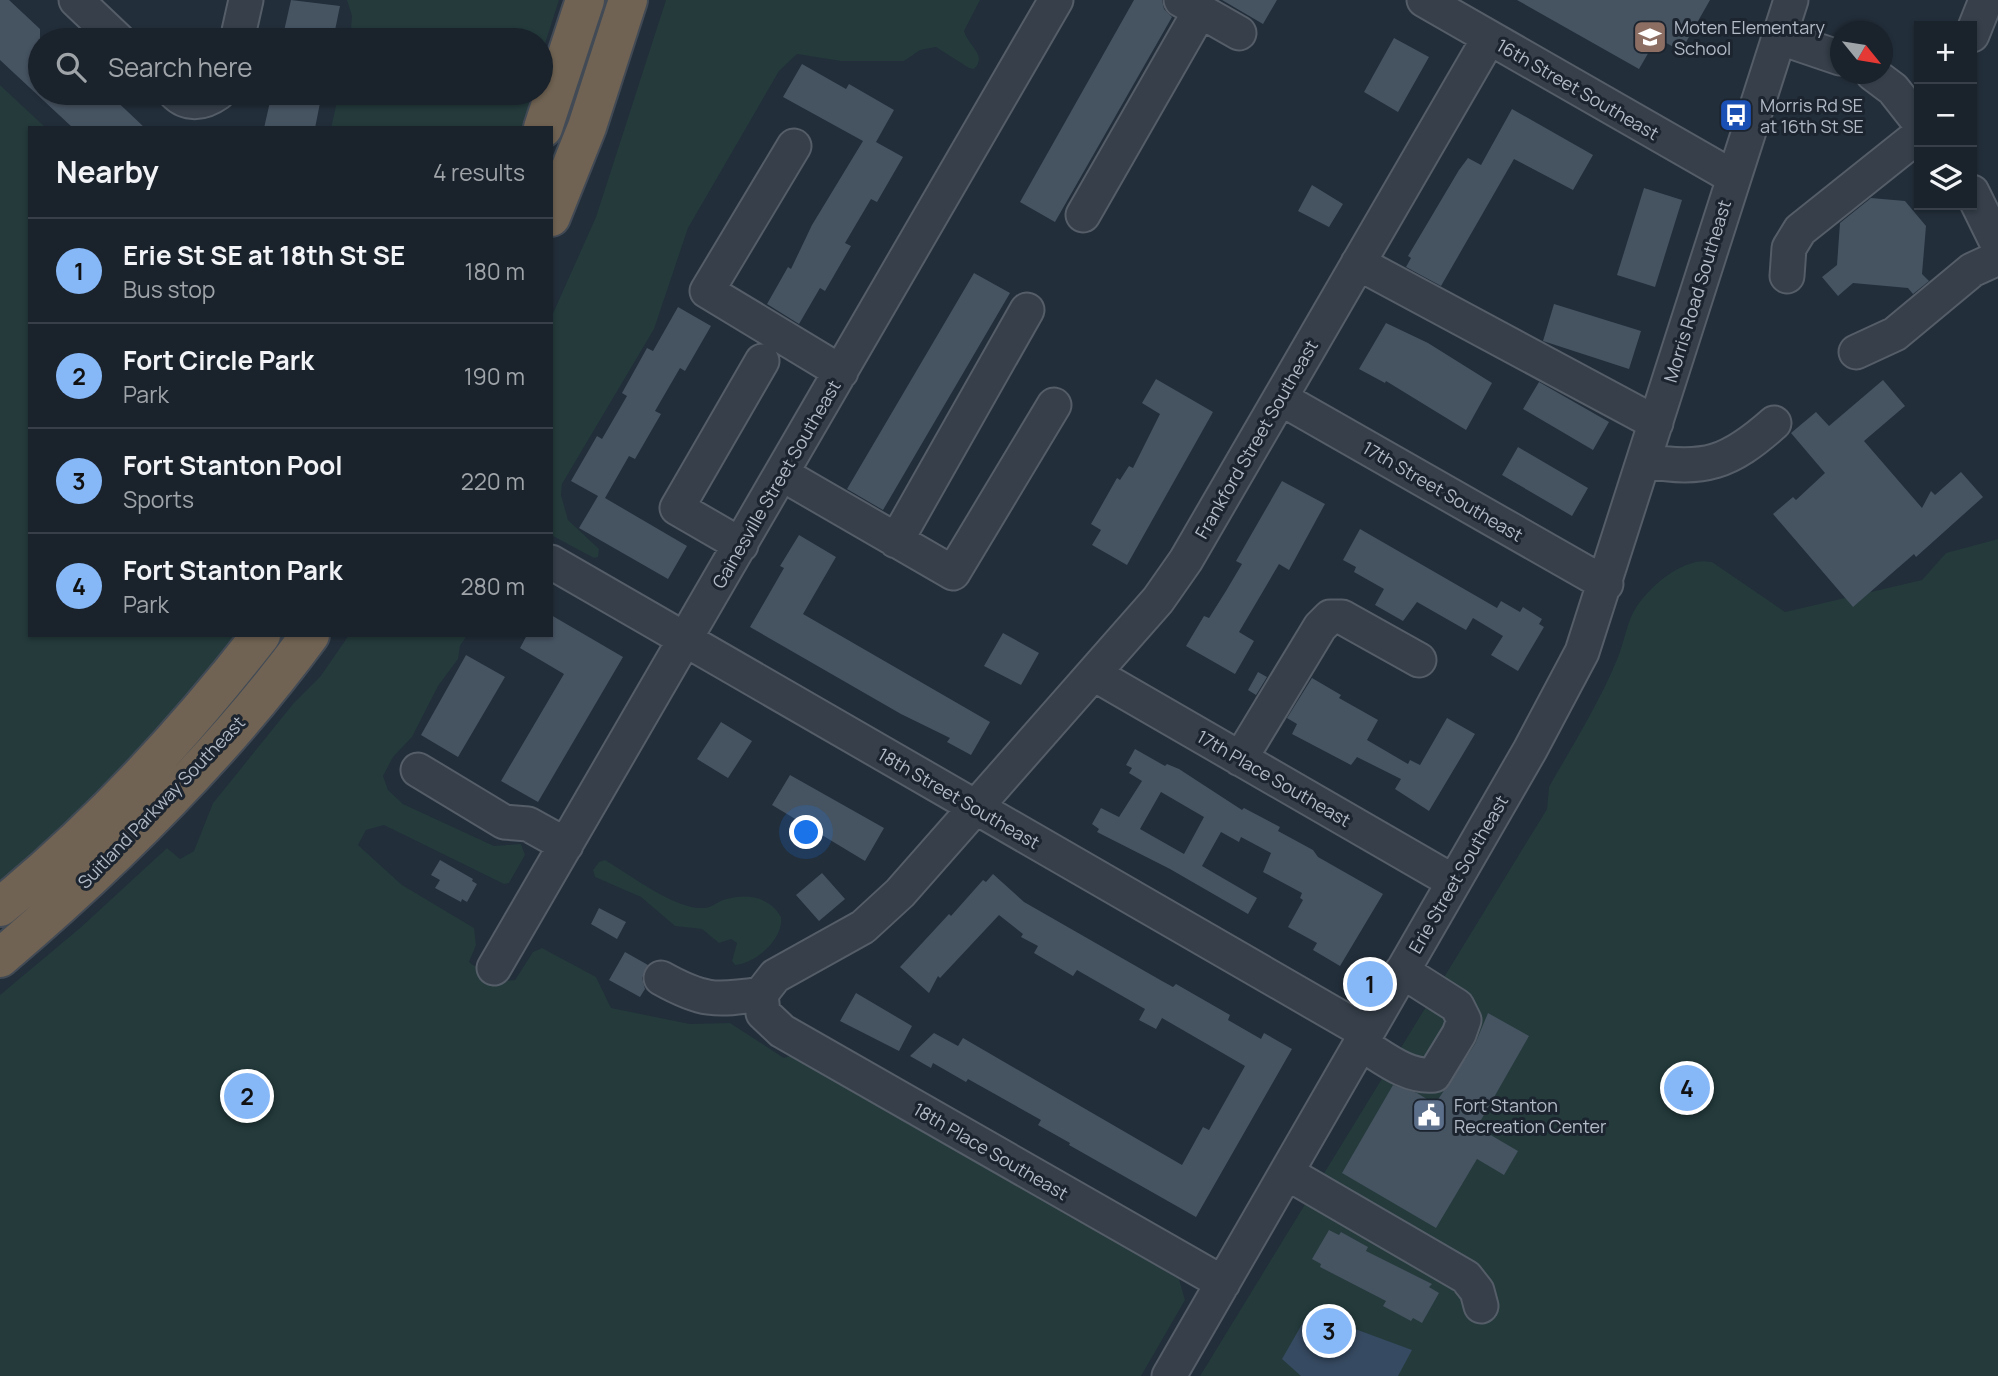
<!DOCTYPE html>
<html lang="en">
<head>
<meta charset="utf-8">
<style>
  body { margin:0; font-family:Manrope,sans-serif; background:#232a34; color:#f1f3f6 }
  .controls { position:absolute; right:21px; top:21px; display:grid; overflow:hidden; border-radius:0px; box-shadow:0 2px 5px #0004 }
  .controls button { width:63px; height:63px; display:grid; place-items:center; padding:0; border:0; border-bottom:2px solid #383f48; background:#1a222c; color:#f1f3f6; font:35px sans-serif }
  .compass { position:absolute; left:1830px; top:21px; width:63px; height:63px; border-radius:50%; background:#1a222c; box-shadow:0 2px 5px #0004; rotate:120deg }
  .you { position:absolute; left:807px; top:833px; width:24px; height:24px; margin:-18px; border:5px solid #fff; border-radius:50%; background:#1a73e8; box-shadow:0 0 0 10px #1a73e833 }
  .badge { display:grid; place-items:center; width:46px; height:46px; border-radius:50%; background:#86b7f6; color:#111; font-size:23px; font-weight:700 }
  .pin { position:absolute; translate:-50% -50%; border:4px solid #fff; box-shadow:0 2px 7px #0006 }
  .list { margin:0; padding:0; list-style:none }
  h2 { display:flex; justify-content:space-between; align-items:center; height:91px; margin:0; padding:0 28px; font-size:30px }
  h2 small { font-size:23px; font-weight:400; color:#9fa4a9 }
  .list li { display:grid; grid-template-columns:46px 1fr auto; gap:21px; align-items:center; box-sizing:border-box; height:105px; padding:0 28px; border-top:2px solid #383f48 }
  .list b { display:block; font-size:26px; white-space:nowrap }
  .list p { margin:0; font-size:23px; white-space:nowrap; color:#9fa4a9 }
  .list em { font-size:23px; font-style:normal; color:#9fa4a9 }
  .icon { flex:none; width:38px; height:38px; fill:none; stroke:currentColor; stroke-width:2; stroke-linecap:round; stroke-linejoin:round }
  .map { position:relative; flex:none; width:1998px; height:1376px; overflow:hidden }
  .search { position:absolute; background:#1a222c; box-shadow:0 2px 5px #0004; left:28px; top:28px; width:525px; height:77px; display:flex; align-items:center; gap:18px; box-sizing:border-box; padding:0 24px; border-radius:38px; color:#9fa4a9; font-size:26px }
  .panel { position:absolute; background:#1a222c; box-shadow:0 2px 5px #0004; left:28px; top:126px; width:525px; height:511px; border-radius:0px }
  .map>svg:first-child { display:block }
  .green { fill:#243a3b }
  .water { fill:#364a61 }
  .building { fill:#465361; fill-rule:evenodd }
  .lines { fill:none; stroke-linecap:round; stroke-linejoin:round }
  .minor-casing { stroke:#545d68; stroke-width:37 }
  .highway-casing { stroke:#414a55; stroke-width:42 }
  .minor { stroke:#363f4a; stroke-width:33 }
  .highway { stroke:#706353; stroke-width:38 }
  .labels { text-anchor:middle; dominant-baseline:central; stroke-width:6; stroke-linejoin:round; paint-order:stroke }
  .poi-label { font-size:18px; fill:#b1bac6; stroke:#1b242f; text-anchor:start }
  .street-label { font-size:18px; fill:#b1bac6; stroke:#1b242f }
</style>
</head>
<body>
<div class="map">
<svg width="1998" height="1376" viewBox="0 0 1998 1376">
  <rect width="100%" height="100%" fill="#222e3a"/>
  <path class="green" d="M347 0H559L541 56V40H350L352 16Z
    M666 0H980L964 31C968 46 988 55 974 69L969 68 936 47 920 50 904 61H841L797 54 779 71 688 228 654 329 562 484 561 495 568 520 599 549 598 557 594 558 551 535V318L596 217Z
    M0 85 46 128H30V635H237L128 769 0 883Z
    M339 93H534L521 128H331Z
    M1998 539V1376H1200L1547 809 1549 787C1572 746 1598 705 1616 662 1624 645 1626 622 1637 606 1652 584 1685 556 1712 562L1785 612 1922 580 1946 553Z
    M349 635H467L460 646 458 659 438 686 412 737 393 757 383 776 388 790 403 804 494 846 521 844 525 855 509 883 504 884 384 825 366 830 358 845 402 885 474 928 476 945 469 962 473 965 504 981 515 980 533 952 542 948 596 977 611 1008 690 1024 730 1023 784 1058 792 1055 1179 1279 1185 1300 1141 1376H0V995L80 928 167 848 180 859 194 851 213 803 222 792 293 704 320 677Z
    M605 860C629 874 676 910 703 908 711 908 716 903 723 900 746 893 769 896 781 917 784 939 755 964 735 965L732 961 737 943 731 939 719 943 702 929 675 926 641 897 595 877 593 870 599 862Z"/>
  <path class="water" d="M1309 1312 1412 1350 1398 1376H1301L1282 1359Z"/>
  <path class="building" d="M0 0H9L40 29V93H108L145 128H73L0 60Z
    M291 0 340 6 333 40H282Z
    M1134 0H1162L1164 9 1172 17 1055 222 1020 202Z
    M1222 0H1277L1263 24Z
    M1517 0H1710L1681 51 1657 38 1639 69Z
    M1394 38 1429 57 1398 112 1364 92Z
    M802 64 846 89 849 84 894 110 876 142 903 157 877 202 871 199 845 243 851 246 825 291 820 288 799 324 767 304 788 267 791 269 812 225 863 141 783 97Z
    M272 93H322L315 128H264Z
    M1512 109 1593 155 1573 190 1514 159 1441 286 1406 267 1411 258 1408 256 1459 170 1468 158 1481 165Z
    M1312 185 1343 204 1329 227 1298 211Z
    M1644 188 1682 200 1655 287 1617 275Z
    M1871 198 1905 201 1926 226 1922 274 1929 281 1913 294 1908 288 1853 283 1838 296 1822 277 1837 265 1840 223Z
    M974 273 1010 293 883 510 847 489Z
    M1554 304 1641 331 1629 369 1543 341Z
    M678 307 711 326 685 371 680 368 655 411 661 414 635 459 629 456 605 498 687 546 668 579 579 528 598 496 571 481 597 436 602 439 627 396 622 393 647 348 653 351Z
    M1386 323 1428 343 1492 383 1466 430 1386 381 1385 383 1359 369Z
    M1156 379 1213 412 1127 565 1092 545 1101 530 1091 524 1117 478 1120 480 1129 466 1133 468 1160 414 1142 403Z
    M1883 380 1905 406 1864 441 1922 508 1931 491 1935 495 1961 472 1983 497 1916 557 1914 554 1853 607 1773 514 1793 497 1796 500 1825 473 1791 433 1816 412 1829 426Z
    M1539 382 1609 422 1593 450 1523 409Z
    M1518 447 1588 488 1572 516 1502 475Z
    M1282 481 1325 504 1289 570 1279 564 1239 632 1254 641 1235 674 1186 646 1204 616 1209 618 1226 591 1242 564 1236 561Z
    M1360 529 1497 608 1501 601 1520 612 1523 607 1542 619 1539 624 1544 627 1518 671 1491 655 1503 636 1473 618 1466 630 1417 602 1403 621 1375 605 1384 589 1354 572 1356 567 1343 560Z
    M799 535 836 557 803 614 990 722 971 755 947 742 950 738 901 714 750 627 784 568 780 566Z
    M551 615 623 657 538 802 501 781 564 674 520 648 527 635H551Z
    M1003 633 1039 653 1021 685 984 666Z
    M466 655 505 677 458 757 421 735Z
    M1258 672 1267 677 1256 695 1248 690Z
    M1312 678 1341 695 1339 698 1378 720 1367 740 1408 764 1410 760 1420 765 1447 718 1475 734 1429 811 1395 789 1401 779 1357 757 1351 765 1292 734 1297 724 1287 718Z
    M721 722 752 741 728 778 697 759Z
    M1135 749 1165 766 1167 764 1179 769 1242 810 1244 808 1280 827 1278 831 1313 850 1318 857 1383 894 1340 966 1313 950 1317 943 1288 927 1303 900 1300 898 1302 893 1263 872 1271 853 1241 837 1239 842 1221 832 1202 866 1257 898 1248 914 1170 869 1097 832 1099 829 1092 824 1101 808 1119 817 1142 781 1129 773 1132 768 1126 765ZM1161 792 1204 817 1184 854 1140 829Z
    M790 775 884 828 865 861 772 805Z
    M440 860 473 879 472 881 477 884 467 902 462 899 461 902 435 888 440 880 431 875Z
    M822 873 845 899 819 921 796 895Z
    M993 874 1024 902 1162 981 1173 987 1176 984 1230 1015 1228 1020 1261 1039 1264 1033 1292 1049 1196 1217 1069 1145 1070 1143 1038 1125 1041 1120 968 1079 966 1082 933 1063 931 1068 910 1056 934 1033 958 1046 963 1038 1182 1165 1203 1127 1209 1130 1245 1066 1162 1018 1156 1029 1139 1020 1145 1009 1077 970 1073 976 1034 953 1038 946 1021 937 1023 934 999 915 940 978 938 976 929 993 900 967 949 914 951 916 983 880 986 882Z
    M599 908 626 922 617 939 591 924Z
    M625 952 648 965 642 978 645 989 640 997 609 980Z
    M856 993 912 1026 899 1051 840 1021Z
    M1488 1013 1529 1036 1477 1127 1518 1151 1504 1175 1477 1159 1436 1228 1342 1173 1393 1085 1417 1093 1435 1104 1475 1044Z
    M1329 1230 1339 1235 1341 1232 1368 1247 1366 1251 1432 1284 1429 1287 1439 1293 1422 1323 1413 1318 1411 1321 1383 1306 1386 1301 1320 1267 1321 1264 1312 1259Z"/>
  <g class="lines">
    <g class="minor-casing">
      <path id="minor" d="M76 0 118 40
        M1181 0 1239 33
        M1424 0 1733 177
        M1972 35 1986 0
        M1778 37 1840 58
        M237 40 246 0
        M1873 74 1893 89 1919 122
        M175 93C188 106 204 103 218 93
        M794 146 707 291 841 372
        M1972 192 1998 245
        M1083 215 1200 11
        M1358 263 1656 423
        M1787 276 1789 248 1800 230 1919 135
        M1856 352 1895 334 1972 270 1998 258
        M1280 398 1606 584
        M1645 461C1705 471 1729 463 1774 423
        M782 474 953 573 1054 405
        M896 541 1027 310
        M741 545 677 508 762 361
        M551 562 1367 1033
        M1094 674 1454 882
        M1240 759 1320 627 1330 617H1342L1419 660
        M418 770 504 822 528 824 566 845
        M494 968 1056 0
        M661 978C702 1001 715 1001 761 994
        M1361 1044C1383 1057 1407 1078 1434 1075L1459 1034 1464 1020 1457 1006 1402 971
        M1287 1173 1466 1277 1477 1291 1481 1306
        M1223 1283 782 1031 763 1013 761 994 775 976 863 927 900 893 1158 600 1186 560 1489 38
        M1169 1376 1530 750 1582 652 1791 0"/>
    </g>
    <g class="highway-casing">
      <path id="highway" d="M543 128 585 0
        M551 217 587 127 628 0
        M0 907C97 828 184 734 261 635
        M0 958C113 862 222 755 310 635"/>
    </g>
    <use href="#minor" class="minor"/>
    <use href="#highway" class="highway"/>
  </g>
  <defs>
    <g id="school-square" transform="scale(1.75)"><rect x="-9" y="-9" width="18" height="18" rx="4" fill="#8d6e63" stroke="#1b242f"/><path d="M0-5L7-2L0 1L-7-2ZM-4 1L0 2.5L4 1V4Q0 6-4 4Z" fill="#fff"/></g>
    <g id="bus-square" transform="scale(1.75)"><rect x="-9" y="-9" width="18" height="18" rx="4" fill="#1a4fb4" stroke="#1b242f"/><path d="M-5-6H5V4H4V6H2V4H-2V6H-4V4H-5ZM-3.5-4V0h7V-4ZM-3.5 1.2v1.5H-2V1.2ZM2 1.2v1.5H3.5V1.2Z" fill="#fff"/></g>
    <g id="civic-square" transform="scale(1.75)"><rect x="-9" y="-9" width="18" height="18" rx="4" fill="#5c6f8a" stroke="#1b242f"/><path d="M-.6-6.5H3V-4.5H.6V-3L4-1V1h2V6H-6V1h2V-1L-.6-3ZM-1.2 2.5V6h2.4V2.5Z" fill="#fff"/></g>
  </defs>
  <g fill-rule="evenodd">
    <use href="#school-square" x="1650" y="37"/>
    <use href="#bus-square" x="1736" y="115"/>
    <use href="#civic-square" x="1429" y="1115"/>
  </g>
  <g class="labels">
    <g class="poi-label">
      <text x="1674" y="27">Moten Elementary<tspan x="1674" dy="21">School</tspan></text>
      <text x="1760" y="105">Morris Rd SE<tspan x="1760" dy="21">at 16th St SE</tspan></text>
      <text x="1454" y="1105">Fort Stanton<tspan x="1454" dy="21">Recreation Center</tspan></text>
    </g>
    <g class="street-label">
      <text transform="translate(1578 89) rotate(30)">16th Street Southeast</text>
      <text transform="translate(1697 291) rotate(-73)">Morris Road Southeast</text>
      <text transform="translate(1256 439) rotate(-60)">Frankford Street Southeast</text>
      <text transform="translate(776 484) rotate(-60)">Gainesville Street Southeast</text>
      <text transform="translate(1443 491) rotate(30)">17th Street Southeast</text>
      <text transform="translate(1274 778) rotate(30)">17th Place Southeast</text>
      <text transform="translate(959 798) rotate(30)">18th Street Southeast</text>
      <text transform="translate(161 802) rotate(-46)">Suitland Parkway Southeast</text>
      <text transform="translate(1458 874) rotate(-60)">Erie Street Southeast</text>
      <text transform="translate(991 1151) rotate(30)">18th Place Southeast</text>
    </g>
  </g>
</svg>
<div class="controls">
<button>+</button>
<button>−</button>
<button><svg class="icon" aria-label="layers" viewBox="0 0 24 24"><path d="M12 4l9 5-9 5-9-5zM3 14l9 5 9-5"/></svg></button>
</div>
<svg class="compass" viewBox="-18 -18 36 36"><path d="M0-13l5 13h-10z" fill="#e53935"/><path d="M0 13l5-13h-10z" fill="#9fa4a9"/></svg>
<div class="you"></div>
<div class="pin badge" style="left:1370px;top:984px">1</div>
<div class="pin badge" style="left:247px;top:1096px">2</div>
<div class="pin badge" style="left:1329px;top:1331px">3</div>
<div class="pin badge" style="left:1687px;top:1088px">4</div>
<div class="search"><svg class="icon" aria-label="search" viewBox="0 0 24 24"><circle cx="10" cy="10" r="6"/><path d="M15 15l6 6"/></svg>Search here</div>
<section class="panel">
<h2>Nearby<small>4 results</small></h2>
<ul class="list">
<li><span class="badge">1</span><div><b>Erie St SE at 18th St SE</b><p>Bus stop</p></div><em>180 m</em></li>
<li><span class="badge">2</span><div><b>Fort Circle Park</b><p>Park</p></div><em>190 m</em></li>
<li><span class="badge">3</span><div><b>Fort Stanton Pool</b><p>Sports</p></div><em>220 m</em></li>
<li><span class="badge">4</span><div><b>Fort Stanton Park</b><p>Park</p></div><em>280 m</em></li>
</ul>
</section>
</div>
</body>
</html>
